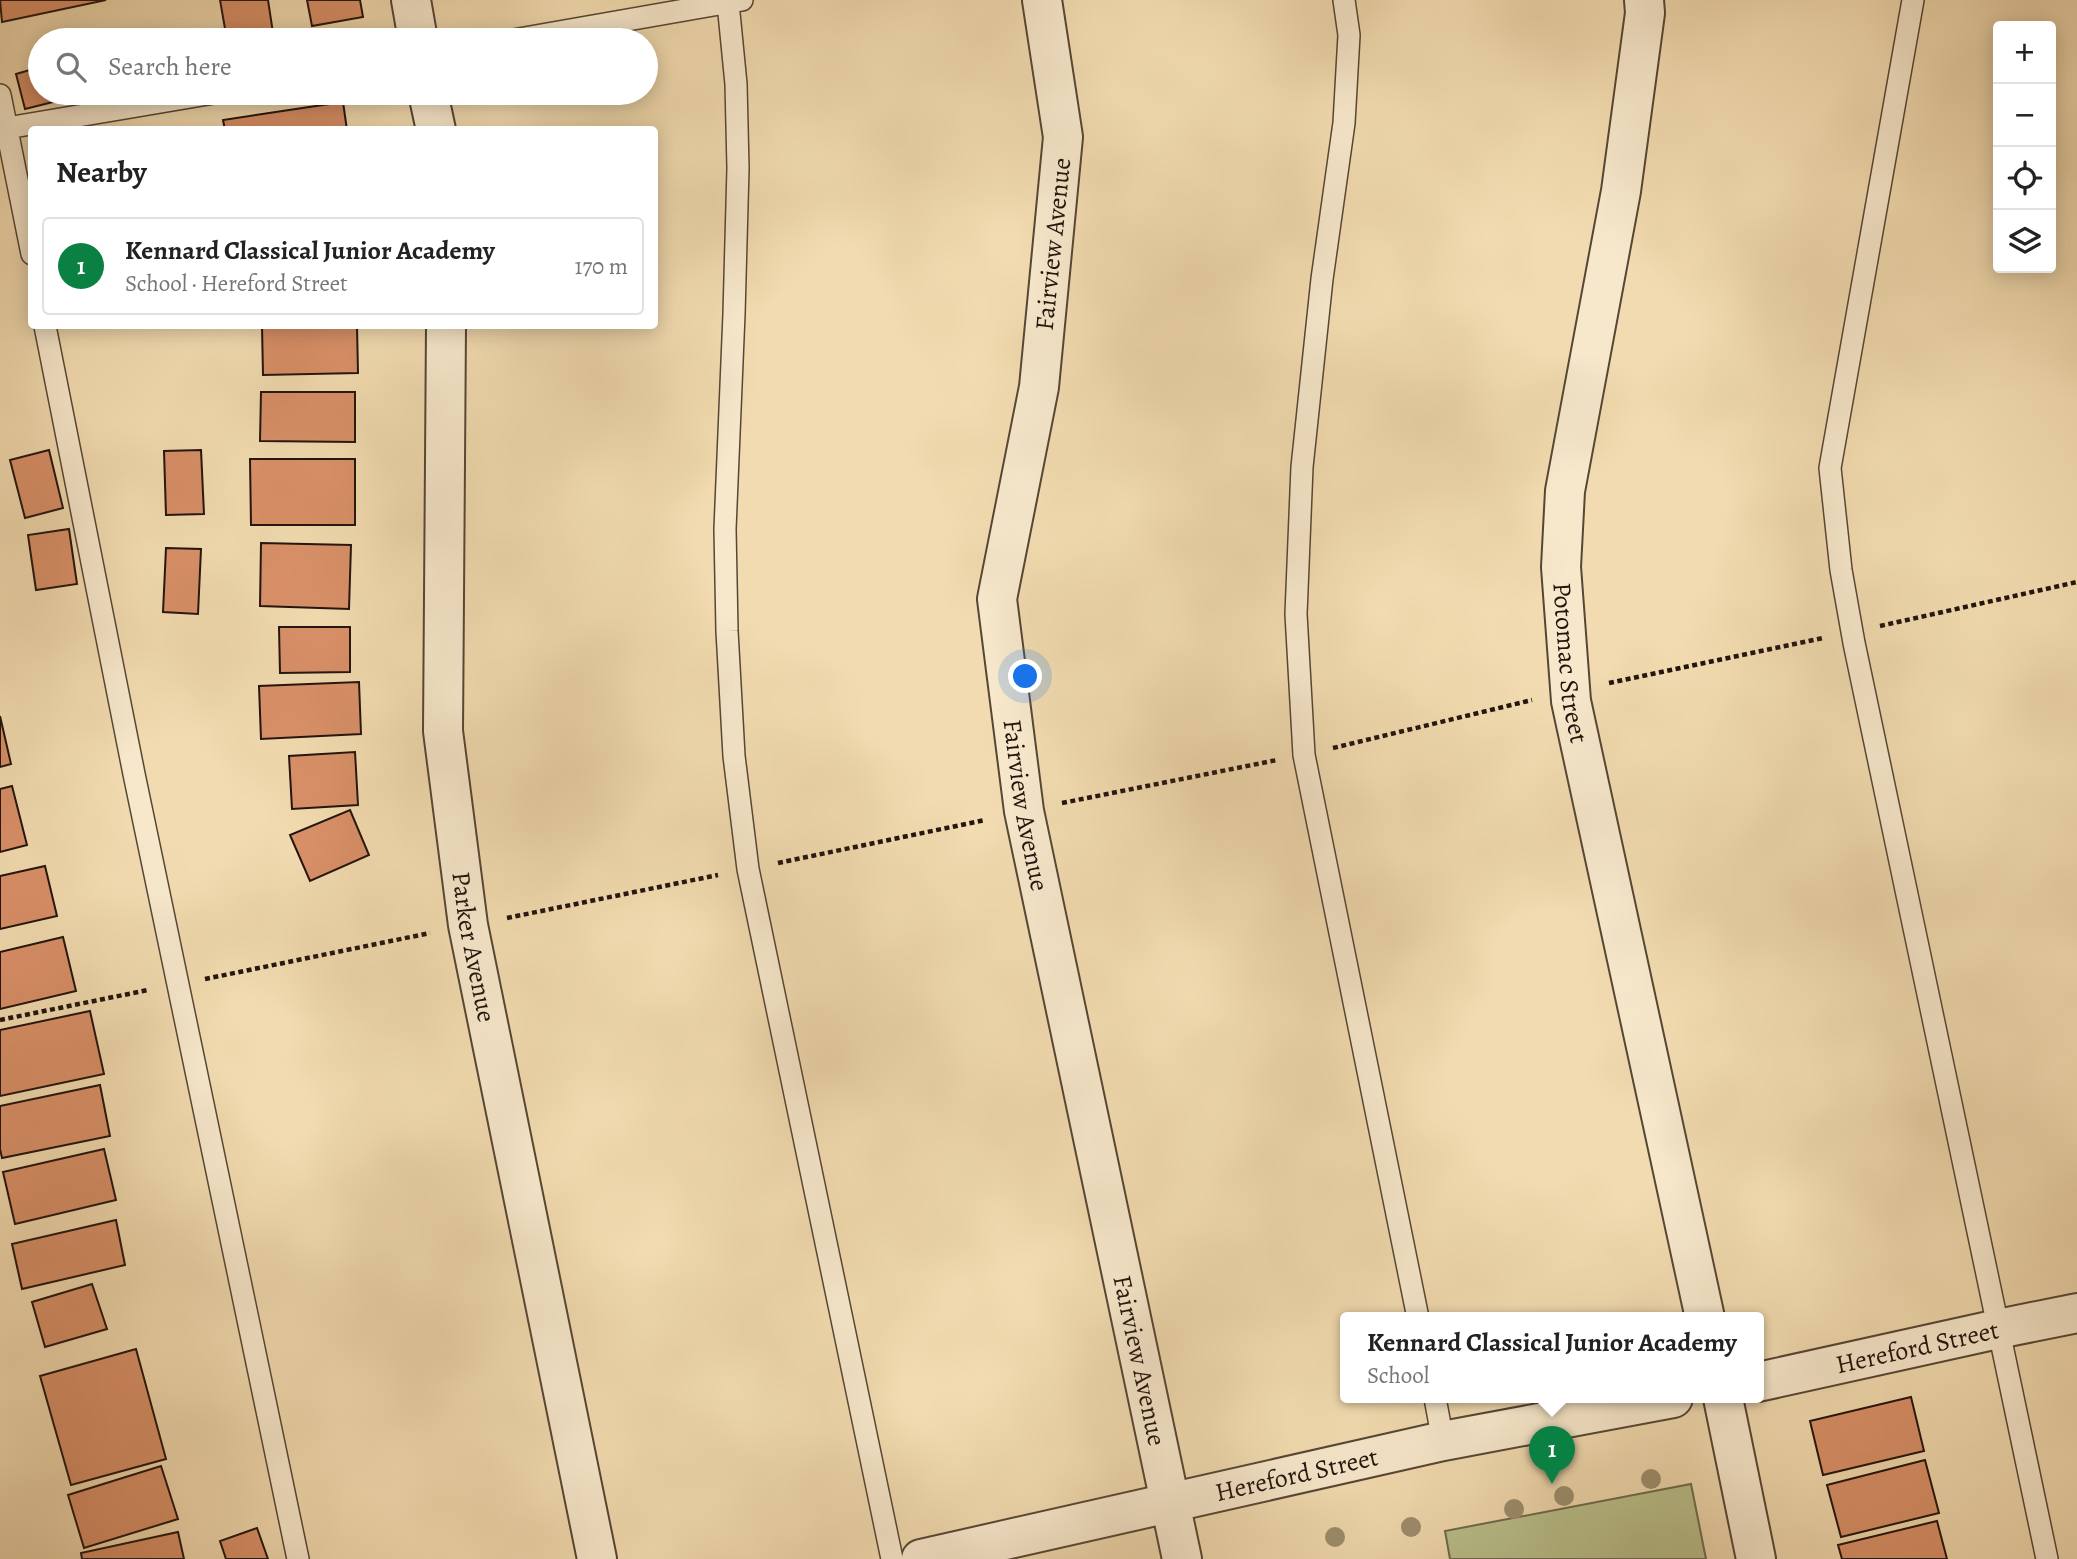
<!DOCTYPE html>
<html lang="en">
<head>
<meta charset="utf-8">
<style>
  body { margin:0; font-family:Alegreya,serif; background:#f2f2f2; color:#222 }
  .controls { position:absolute; right:21px; top:21px; display:grid; overflow:hidden; border-radius:7px; box-shadow:0 4px 18px #0003 }
  .controls button { width:63px; height:63px; display:grid; place-items:center; padding:0; border:0; border-bottom:2px solid #e0e0e0; background:#fff; color:#222; font:35px sans-serif }
  .you { position:absolute; left:1026px; top:677px; width:24px; height:24px; margin:-18px; border:5px solid #fff; border-radius:50%; background:#1a73e8; box-shadow:0 0 0 10px #1a73e833 }
  .badge { display:grid; place-items:center; width:46px; height:46px; border-radius:50%; background:#0b8043; color:#fff; font-size:23px; font-weight:700 }
  .pin { position:absolute; translate:-50% -58px; filter:drop-shadow(0 2px 4px #0008) }
  .pin::after { content:''; position:absolute; top:37px; width:24px; height:21px; background:inherit; clip-path:polygon(0 0,100% 0,50% 100%) }
  .popup { position:absolute; left:1340px; top:1312px; width:424px; height:91px; box-sizing:border-box; display:grid; place-content:center; border-radius:7px; background:#fff; filter:drop-shadow(0 2px 5px #0005); font-size:23px; white-space:nowrap; color:#767676 }
  .popup b { font-size:26px; color:#222 }
  .popup::after { content:''; position:absolute; left:50%; top:100%; margin-left:-14px; border:14px solid transparent; border-top-color:#fff }
  .list { margin:0; padding:0; list-style:none }
  h2 { display:flex; justify-content:space-between; align-items:center; height:91px; margin:0; padding:0 28px; font-size:30px }
  h2 small { font-size:23px; font-weight:400; color:#767676 }
  .list li { display:grid; grid-template-columns:46px 1fr auto; gap:21px; align-items:center; box-sizing:border-box; height:98px; margin:0 14px 14px; padding:0 14px; border:2px solid #e0e0e0; border-radius:7px }
  .list b { display:block; font-size:26px; white-space:nowrap }
  .list p { margin:0; font-size:23px; white-space:nowrap; color:#767676 }
  .list em { font-size:23px; font-style:normal; color:#767676 }
  .icon { flex:none; width:38px; height:38px; fill:none; stroke:currentColor; stroke-width:2; stroke-linecap:round; stroke-linejoin:round }
  .map { position:relative; flex:none; width:2077px; height:1559px; overflow:hidden }
  .search { position:absolute; background:#fff; box-shadow:0 4px 18px #0003; left:28px; top:28px; width:630px; height:77px; display:flex; align-items:center; gap:18px; box-sizing:border-box; padding:0 24px; border-radius:38px; color:#767676; font-size:26px }
  .panel { position:absolute; background:#fff; box-shadow:0 4px 18px #0003; left:28px; top:126px; width:630px; height:203px; border-radius:7px }
  .map>svg:first-child { display:block }
  .green { fill:#b9c08c; stroke:#6e6a4d; stroke-width:2 }
  .building { fill:#d99068; stroke:#22140e; stroke-width:2 }
  .lines { fill:none; stroke-linecap:round; stroke-linejoin:round }
  .lane-casing { stroke:#564636; stroke-width:24 }
  .street-casing { stroke:#564636; stroke-width:42 }
  .path { stroke:#22140e; stroke-width:4.5; stroke-dasharray:5 3.5; stroke-linecap:butt }
  .lane { stroke:#f7e8cc; stroke-width:21 }
  .street { stroke:#f7e8cc; stroke-width:38 }
  .tree { fill:#9d8f6f }
  .labels { text-anchor:middle; dominant-baseline:central; stroke-width:5; stroke-linejoin:round; paint-order:stroke }
  .street-label { font-size:26px; fill:#22140e; stroke:#f7e8cc }
</style>
</head>
<body>
<div class="map">
<svg width="2077" height="1559" viewBox="0 0 2077 1559">
  <rect width="100%" height="100%" fill="#f2dbb0"/>
  <filter id="stains"><feTurbulence type="fractalNoise" baseFrequency=".00286" numOctaves="4"/><feColorMatrix values="0 0 0 0 .2 0 0 0 0 .09 0 0 0 0 .02 0 0 0 .5 -.17"/></filter>
  <radialGradient id="worn" r=".72"><stop offset=".6" stop-color="#630" stop-opacity="0"/><stop offset="1" stop-color="#630" stop-opacity=".3"/></radialGradient>
  <path class="green" d="M1691 1484 1706 1559H1450L1445 1531Z"/>
  <path class="building" d="M0 0H106L2 22Z
    M220 0H268L273 33 227 40Z
    M307 0H360L363 17 312 26Z
    M215 32 217 40H185Z
    M40 67V93H67L69 98 25 109 16 74Z
    M343 102 347 130H225L223 120Z
    M262 326H357L358 373 263 375Z
    M261 392H355V442L260 441Z
    M49 450 63 508 25 518 10 460Z
    M201 450 204 514 166 515 164 451Z
    M250 459H355V525H251Z
    M69 529 77 584 36 590 28 535Z
    M261 543 351 545 349 609 260 606Z
    M166 548 201 549 198 614 163 612Z
    M279 627H350V672L280 673Z
    M359 682 361 734 261 739 259 686Z
    M0 716 11 764 0 767Z
    M355 752 358 805 292 809 289 756Z
    M12 786 27 845 0 852V789Z
    M350 810 369 855 310 881 290 835Z
    M45 866 57 916 0 929V876Z
    M63 937 76 991 0 1009V952Z
    M90 1011 104 1074 0 1096V1030Z
    M100 1085 110 1136 2 1158 0 1149V1106Z
    M104 1149 116 1200 15 1224 3 1172Z
    M116 1220 125 1265 22 1289 12 1244Z
    M92 1284 107 1329 45 1347 32 1302Z
    M136 1349 166 1459 71 1485 40 1376Z
    M1911 1397 1924 1451 1823 1475 1810 1421Z
    M1925 1460 1939 1513 1841 1537 1827 1485Z
    M161 1466 178 1519 84 1548 68 1495Z
    M1937 1521 1947 1559H1842L1838 1545Z
    M257 1528 268 1559H226L220 1541Z
    M178 1532 184 1559H82L81 1553Z"/>
  <g class="lines">
    <g class="lane-casing">
      <path id="lane" d="M1344 0 1349 35 1344 123 1322 279 1302 467 1296 614 1304 755 1418 1318
        M1913 0 1830 468 1841 570 1854 643 2047 1559
        M728 3 736 84 738 168 734 314 725 529 727 631 734 756 748 869 892 1559
        M513 40 742 0
        M0 95 32 254
        M7 128 214 93
        M45 326 134 774 298 1559
        M1435 1398 1443 1441"/>
    </g>
    <g class="street-casing">
      <g id="street">
        <path d="M411 0 418 40"/>
        <path id="s1" d="M1042 0 1063 137 1039 387 997 599 1024 811 1182 1559"/>
        <path id="s2" d="M1644 0 1645 13 1621 191 1565 491 1561 567 1571 701 1705 1318"/>
        <path d="M428 93 436 130"/>
        <path id="s3" d="M446 326 443 731 468 925 597 1559"/>
        <path id="s4" d="M1758 1382 1998 1329 2077 1313"/>
        <path d="M1723 1398 1756 1559"/>
        <path id="s5" d="M921 1559 1443 1441 1673 1398"/>
      </g>
    </g>
    <path class="path" d="M1880 626 2077 582
      M1609 683 1823 638
      M1333 748 1532 700
      M1062 803 1277 760
      M778 863 985 820
      M507 918 718 875
      M205 979 430 933
      M0 1020 148 990"/>
    <use href="#lane" class="lane"/>
    <use href="#street" class="street"/>
  </g>
  <g class="tree">
    <circle cx="1651" cy="1479" r="10"/>
    <circle cx="1564" cy="1496" r="10"/>
    <circle cx="1514" cy="1509" r="10"/>
    <circle cx="1411" cy="1527" r="10"/>
    <circle cx="1335" cy="1537" r="10"/>
  </g>
  <g class="labels">
    <g class="street-label">
      <text transform="translate(1053 244) rotate(-84)">Fairview Avenue</text>
      <text stroke="none"><textPath href="#s2" startOffset="670">Potomac Street</textPath></text>
      <text stroke="none"><textPath href="#s1" startOffset="814">Fairview Avenue</textPath></text>
      <text stroke="none"><textPath href="#s3" startOffset="623">Parker Avenue</textPath></text>
      <text stroke="none"><textPath href="#s4" startOffset="163">Hereford Street</textPath></text>
      <text stroke="none"><textPath href="#s1" startOffset="1381">Fairview Avenue</textPath></text>
      <text stroke="none"><textPath href="#s5" startOffset="385">Hereford Street</textPath></text>
    </g>
  </g>
  <rect width="100%" height="100%" filter="url(#stains)"/>
  <rect width="100%" height="100%" fill="url(#worn)"/>
</svg>
<div class="controls">
<button>+</button>
<button>−</button>
<button><svg class="icon" aria-label="locate" viewBox="0 0 24 24"><circle cx="12" cy="12" r="6"/><path d="M12 2v4M12 18v4M2 12h4M18 12h4"/></svg></button>
<button><svg class="icon" aria-label="layers" viewBox="0 0 24 24"><path d="M12 4l9 5-9 5-9-5zM3 14l9 5 9-5"/></svg></button>
</div>
<div class="you"></div>
<div class="pin badge" style="left:1552px;top:1484px">1</div>
<div class="popup"><b>Kennard Classical Junior Academy</b>School</div>
<div class="search"><svg class="icon" aria-label="search" viewBox="0 0 24 24"><circle cx="10" cy="10" r="6"/><path d="M15 15l6 6"/></svg>Search here</div>
<section class="panel">
<h2>Nearby<small></small></h2>
<ul class="list">
<li><span class="badge">1</span><div><b>Kennard Classical Junior Academy</b><p>School · Hereford Street</p></div><em>170 m</em></li>
</ul>
</section>
</div>
</body>
</html>
